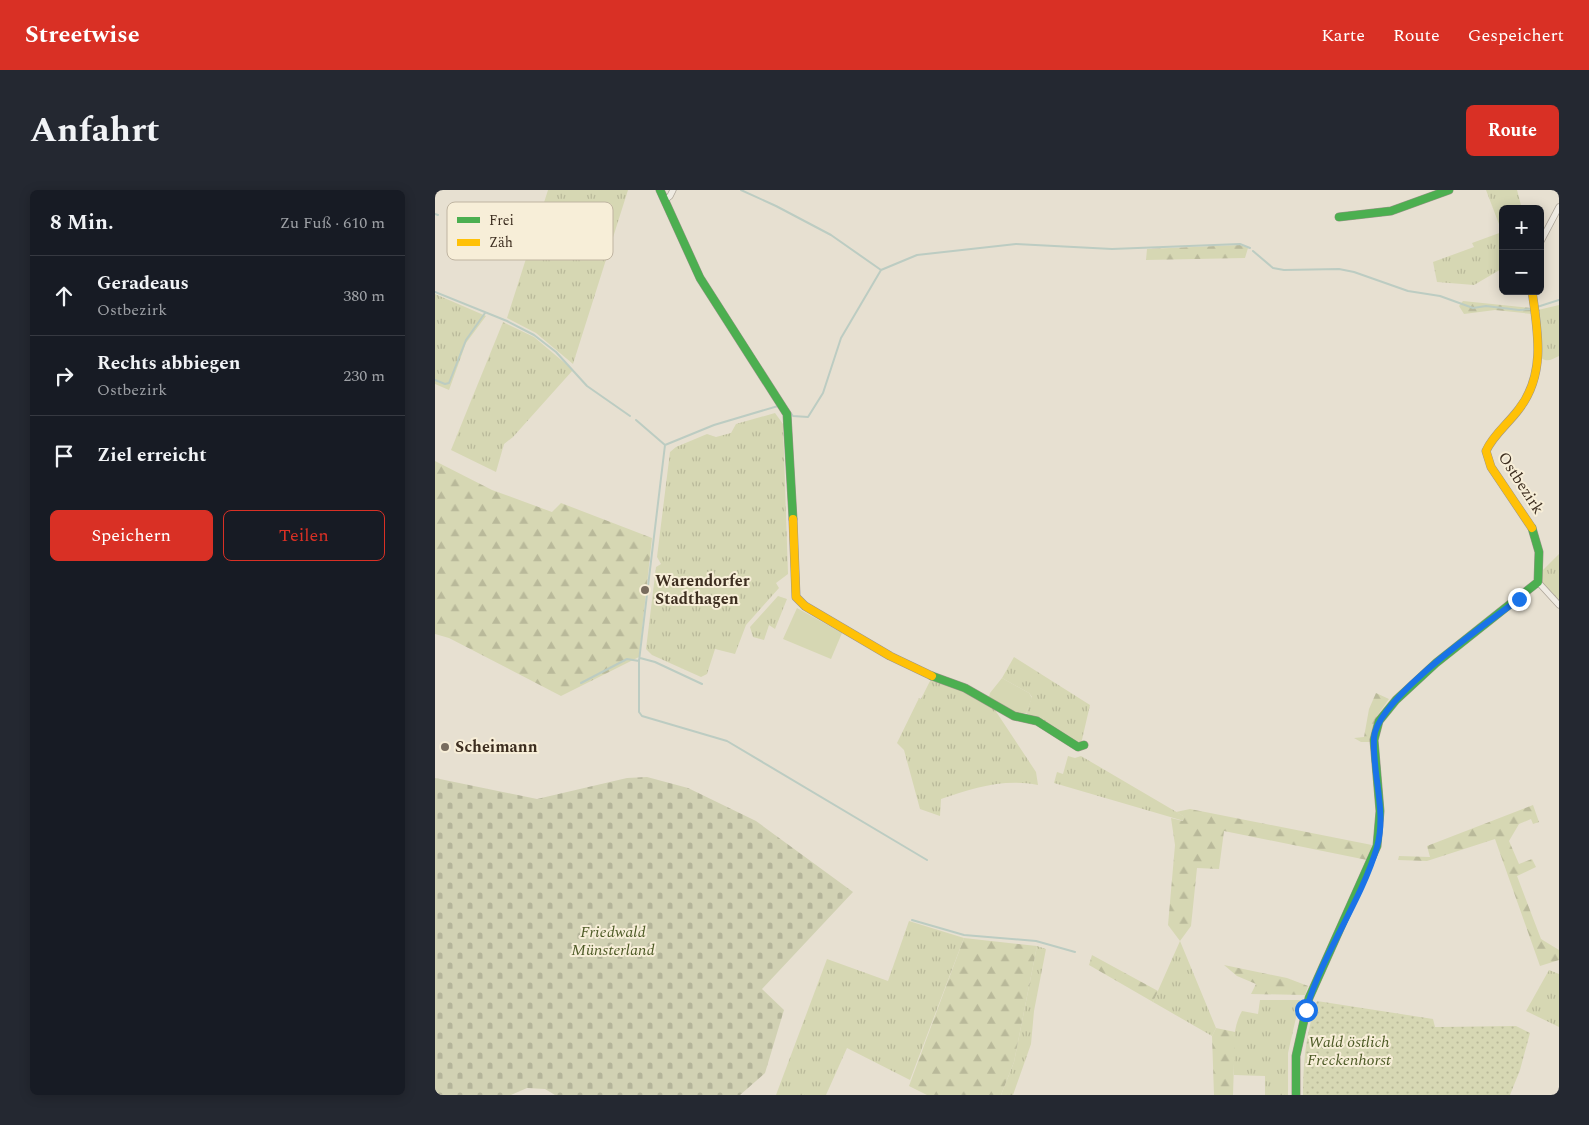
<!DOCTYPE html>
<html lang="de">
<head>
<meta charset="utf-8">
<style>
  body { margin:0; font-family:Spectral,serif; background:#242831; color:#f1f3f6 }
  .controls { position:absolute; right:15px; top:15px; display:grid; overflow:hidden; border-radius:8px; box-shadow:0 2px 12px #0003 }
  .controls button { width:45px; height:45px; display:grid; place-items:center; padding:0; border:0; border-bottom:1px solid #363941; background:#171b24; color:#f1f3f6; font:25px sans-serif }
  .stop { position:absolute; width:15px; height:15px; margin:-11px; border:4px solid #1a73e8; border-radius:50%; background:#fff }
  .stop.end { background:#1a73e8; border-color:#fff; box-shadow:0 1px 5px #0008 }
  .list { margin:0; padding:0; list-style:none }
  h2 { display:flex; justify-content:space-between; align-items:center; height:65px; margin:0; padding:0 20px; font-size:21px }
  h2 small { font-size:16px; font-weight:400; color:#9ea1a6 }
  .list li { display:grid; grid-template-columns:32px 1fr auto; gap:15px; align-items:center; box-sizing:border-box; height:80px; padding:0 20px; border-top:1px solid #363941 }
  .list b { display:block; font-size:19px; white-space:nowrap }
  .list p { margin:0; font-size:16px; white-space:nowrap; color:#9ea1a6 }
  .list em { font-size:16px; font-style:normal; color:#9ea1a6 }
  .actions { display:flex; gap:10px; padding:15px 20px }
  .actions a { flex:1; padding:11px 0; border:1px solid #d93025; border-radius:8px; text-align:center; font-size:18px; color:#d93025 }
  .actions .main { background:#d93025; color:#fff }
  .icon { flex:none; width:28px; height:28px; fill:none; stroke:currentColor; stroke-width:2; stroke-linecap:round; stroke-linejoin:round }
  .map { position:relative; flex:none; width:1124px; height:905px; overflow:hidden; border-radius:8px }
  header { display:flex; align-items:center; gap:30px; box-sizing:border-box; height:70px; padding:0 25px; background:#d93025; color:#fff }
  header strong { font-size:24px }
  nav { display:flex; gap:28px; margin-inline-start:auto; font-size:18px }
  .intro { display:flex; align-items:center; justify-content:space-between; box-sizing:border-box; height:120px; padding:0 30px }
  h1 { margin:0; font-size:35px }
  .button { padding:12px 22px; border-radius:8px; background:#d93025; color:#fff; font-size:18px; font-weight:700 }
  main { display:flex; gap:30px; padding:0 30px }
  aside { flex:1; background:#171b24; border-radius:8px; box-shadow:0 2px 12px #0003 }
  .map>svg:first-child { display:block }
  .grass { fill:url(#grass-tufts) }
  .forest { fill:url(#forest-firs) }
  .cemetery { fill:url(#cemetery-stones) }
  .park { fill:url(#park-dots) }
  .pitch { fill:#d6d7b3 }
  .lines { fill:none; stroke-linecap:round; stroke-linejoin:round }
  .stream { stroke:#bcccc2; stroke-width:2 }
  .street-casing { stroke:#ada599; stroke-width:7 }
  .fast-casing { stroke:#9c958a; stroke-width:9 }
  .slow-casing { stroke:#9c958a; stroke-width:9 }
  .street { stroke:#efebe3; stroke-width:5.5 }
  .fast { stroke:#4caf50; stroke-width:8 }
  .slow { stroke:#ffc107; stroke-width:8 }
  .route { stroke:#1a73e8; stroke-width:6 }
  .poi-dot { fill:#786c5e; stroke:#f7eed8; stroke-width:2 }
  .labels { text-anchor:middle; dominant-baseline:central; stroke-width:4; stroke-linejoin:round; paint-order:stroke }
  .street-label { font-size:16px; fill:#3d2e20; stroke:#f7eed8 }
  .poi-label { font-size:16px; font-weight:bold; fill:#3d2e20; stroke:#f7eed8; text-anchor:start }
  .park-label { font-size:16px; font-style:italic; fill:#4d5a26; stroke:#f7eed8 }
  .key { fill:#f7eed8; stroke:#bfb4a1; stroke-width:1 }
  .key-label { font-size:14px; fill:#3d2e20 }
</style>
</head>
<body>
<header>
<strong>Streetwise</strong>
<nav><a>Karte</a><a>Route</a><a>Gespeichert</a></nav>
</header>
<div class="intro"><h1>Anfahrt</h1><a class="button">Route</a></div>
<main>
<aside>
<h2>8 Min.<small>Zu Fuß · 610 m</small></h2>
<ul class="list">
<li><svg class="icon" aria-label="ahead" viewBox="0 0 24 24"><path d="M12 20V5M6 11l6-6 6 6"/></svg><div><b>Geradeaus</b><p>Ostbezirk</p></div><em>380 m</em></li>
<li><svg class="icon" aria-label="right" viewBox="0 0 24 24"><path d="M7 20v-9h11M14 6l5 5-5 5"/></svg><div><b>Rechts abbiegen</b><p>Ostbezirk</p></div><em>230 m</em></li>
<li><svg class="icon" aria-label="arrive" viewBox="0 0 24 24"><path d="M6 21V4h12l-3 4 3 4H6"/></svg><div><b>Ziel erreicht</b></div></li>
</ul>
<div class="actions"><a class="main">Speichern</a><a>Teilen</a></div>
</aside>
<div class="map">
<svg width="1124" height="905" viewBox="0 0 1124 905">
  <defs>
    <pattern id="grass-tufts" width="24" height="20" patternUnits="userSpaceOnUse" patternTransform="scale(1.25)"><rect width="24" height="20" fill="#d6d7b3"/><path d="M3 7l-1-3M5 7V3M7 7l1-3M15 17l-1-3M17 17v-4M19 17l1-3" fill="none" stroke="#b9b99a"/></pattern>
    <pattern id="forest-firs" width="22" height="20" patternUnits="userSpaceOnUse" patternTransform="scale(1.25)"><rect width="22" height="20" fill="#d6d7b3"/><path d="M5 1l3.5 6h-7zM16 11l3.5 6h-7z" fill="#b9b99a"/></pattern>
    <pattern id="cemetery-stones" width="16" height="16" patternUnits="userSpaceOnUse" patternTransform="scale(1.25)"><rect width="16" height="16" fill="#d1d1b3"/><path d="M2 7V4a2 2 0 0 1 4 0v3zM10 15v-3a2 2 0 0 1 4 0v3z" fill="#b4b49a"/></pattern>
    <pattern id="park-dots" width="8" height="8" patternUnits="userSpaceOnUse" patternTransform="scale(1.25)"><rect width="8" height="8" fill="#d6d7b3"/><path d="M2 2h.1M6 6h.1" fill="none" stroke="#b9b99a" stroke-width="1.8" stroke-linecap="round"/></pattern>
  </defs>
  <rect width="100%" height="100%" fill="#e7e0d1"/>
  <path class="grass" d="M113 0H193L138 174 101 143 72 128Z
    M1051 0H1082L1087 19H1068V78L1039 95 1002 92 998 72 1039 57 1037 53 1067 42Z
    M0 104 51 126 31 153 14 200 0 194Z
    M1124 115V166C1117 169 1113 173 1106 168L1103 120Z
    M68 132 99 147 138 180 78 247 69 254 61 282 16 260Z
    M340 223 348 234 353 384 341 393 344 398 311 435 300 464 280 459 272 484 266 487 217 465 211 459 221 377 226 374 222 367 235 262 241 257 272 244 281 247 296 243 301 234Z
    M1124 364V411L1106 391 1108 380Z
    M343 406 352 409 340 439 334 435 329 450 318 447 315 437Z
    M579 467 655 515 646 554 642 555 591 523 597 507 594 503 567 488Z
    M496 489 528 500 558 517 601 582 603 595C570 588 537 598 506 609L505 626 485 619 469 560 462 553 484 508 486 509Z
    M633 566 640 568 646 566 750 627 749 631 619 593 622 582 628 584Z
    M474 731 529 748 475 890 412 858 391 905H341L392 769 453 791Z
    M745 751 781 838 777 846 718 812Z
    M602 756 611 759 599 821 596 854 578 905H566L579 872Z
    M1114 780 1124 784V837L1091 821Z
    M825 810H865L853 863V905H830V886L799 885C799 864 796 840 807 821L823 824Z"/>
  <path class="forest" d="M805 55 813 58 810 68 711 70 712 59Z
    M1028 111 1097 118V124L1060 120 1029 124 1024 116Z
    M0 271 57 300 117 322 126 313 217 348 204 467 126 506 14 448 0 444Z
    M941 503 954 509 940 529 935 552H926L919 548 929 547 934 519Z
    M1098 615 1104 632 1098 634 1096 629 1084 634 1074 651 1084 674 1097 669 1101 677 1082 686 1106 749 1124 760V770L1105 776 1060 649 992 671 963 670 964 666 995 667 992 656Z
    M755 619 937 655 932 670 789 641 784 679 762 678 756 736 745 751 733 735 740 655 736 628 748 631 750 627 741 622Z
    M529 748 602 756 579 872 566 905H492L474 896Z
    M657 765 723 801 718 812 654 775Z
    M789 775 852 788 873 796 870 805 816 804 821 794 802 786Z
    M781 838 800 842 798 905H779L777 846Z"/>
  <path class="cemetery" d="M212 587 253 598 321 631 418 702 327 799 349 820 330 883 305 905H120L110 899 92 898 76 905H0V588L102 609 192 588Z"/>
  <path class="park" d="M882 811 998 829 1000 837 1081 836 1095 843 1085 880 1075 905H868C868 872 871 842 882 811Z"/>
  <path class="pitch" d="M362 418 407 443 396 469 348 449Z
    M567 488 594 503 597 508 591 523 583 524 554 507 555 503Z"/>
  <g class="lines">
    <path class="stream" d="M306 0 341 16 396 45 446 80
      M0 24 3 25
      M818 61 838 78 849 80 904 79 919 82 973 101 1005 106 1038 118 1051 116 1084 120 1097 119
      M0 102 72 131 99 145 121 162 152 196 195 226
      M1102 117 1124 110
      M0 190 10 194 14 193 31 150 50 123
      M352 218 358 226 373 227 388 203 406 148 446 80 482 65 581 54 677 59 805 54 815 58
      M201 230 230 255
      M230 255 204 471V522L207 526 292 551 492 670
      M230 255 279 235 343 216
      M205 468 220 472 267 494
      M146 493 192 469 204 471
      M477 730 529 745 601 751 640 762"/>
    <g class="street-casing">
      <path id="street" d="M230 10 235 6 238 0
        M1105 53 1124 17
        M1103 392 1124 415"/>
    </g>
    <g class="fast-casing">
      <path id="fast" d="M225 0 265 88 352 224 358 329
        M904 27 956 21 1014 0
        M497 486 530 498 579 526 602 531 643 557 649 555
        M861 905V866L874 808 942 656 945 621 939 550 944 531 961 510 1001 473 1103 392 1104 362 1097 338"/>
    </g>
    <g class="slow-casing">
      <path id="slow" d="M1097 101C1103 142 1111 184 1084 219 1073 234 1058 245 1051 261L1056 277 1097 338
        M358 329 361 407 370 416 455 466 497 486"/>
    </g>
    <use href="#street" class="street"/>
    <use href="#fast" class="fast"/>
    <use href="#slow" class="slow"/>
  </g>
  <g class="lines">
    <path class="route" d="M871 820C887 764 926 712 942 657 952 621 937 584 939 548 941 509 1051 434 1084 409"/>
  </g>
  <g class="poi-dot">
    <circle cx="210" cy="400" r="5"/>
    <circle cx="10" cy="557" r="5"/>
  </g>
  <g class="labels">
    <g class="street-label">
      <text transform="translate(1086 293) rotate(57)">Ostbezirk</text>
    </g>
    <g class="poi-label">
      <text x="220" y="391">Warendorfer<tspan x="220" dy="18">Stadthagen</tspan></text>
      <text x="20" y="557">Scheimann</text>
    </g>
    <g class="park-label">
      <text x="178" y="742">Friedwald<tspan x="178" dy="18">Münsterland</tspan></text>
      <text x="914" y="852">Wald östlich<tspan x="914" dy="18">Freckenhorst</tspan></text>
    </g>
  </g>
  <rect x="12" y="12" width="166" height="58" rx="8" class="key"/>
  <rect x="22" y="27" width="23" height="6" fill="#4caf50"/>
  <rect x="22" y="49" width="23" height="7" fill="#ffc107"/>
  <g class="key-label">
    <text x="54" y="35">Frei</text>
    <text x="54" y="57">Zäh</text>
  </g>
</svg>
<div class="controls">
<button>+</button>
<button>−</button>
</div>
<div class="stop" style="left:871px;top:820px"></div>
<div class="stop end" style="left:1084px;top:409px"></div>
</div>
</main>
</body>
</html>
